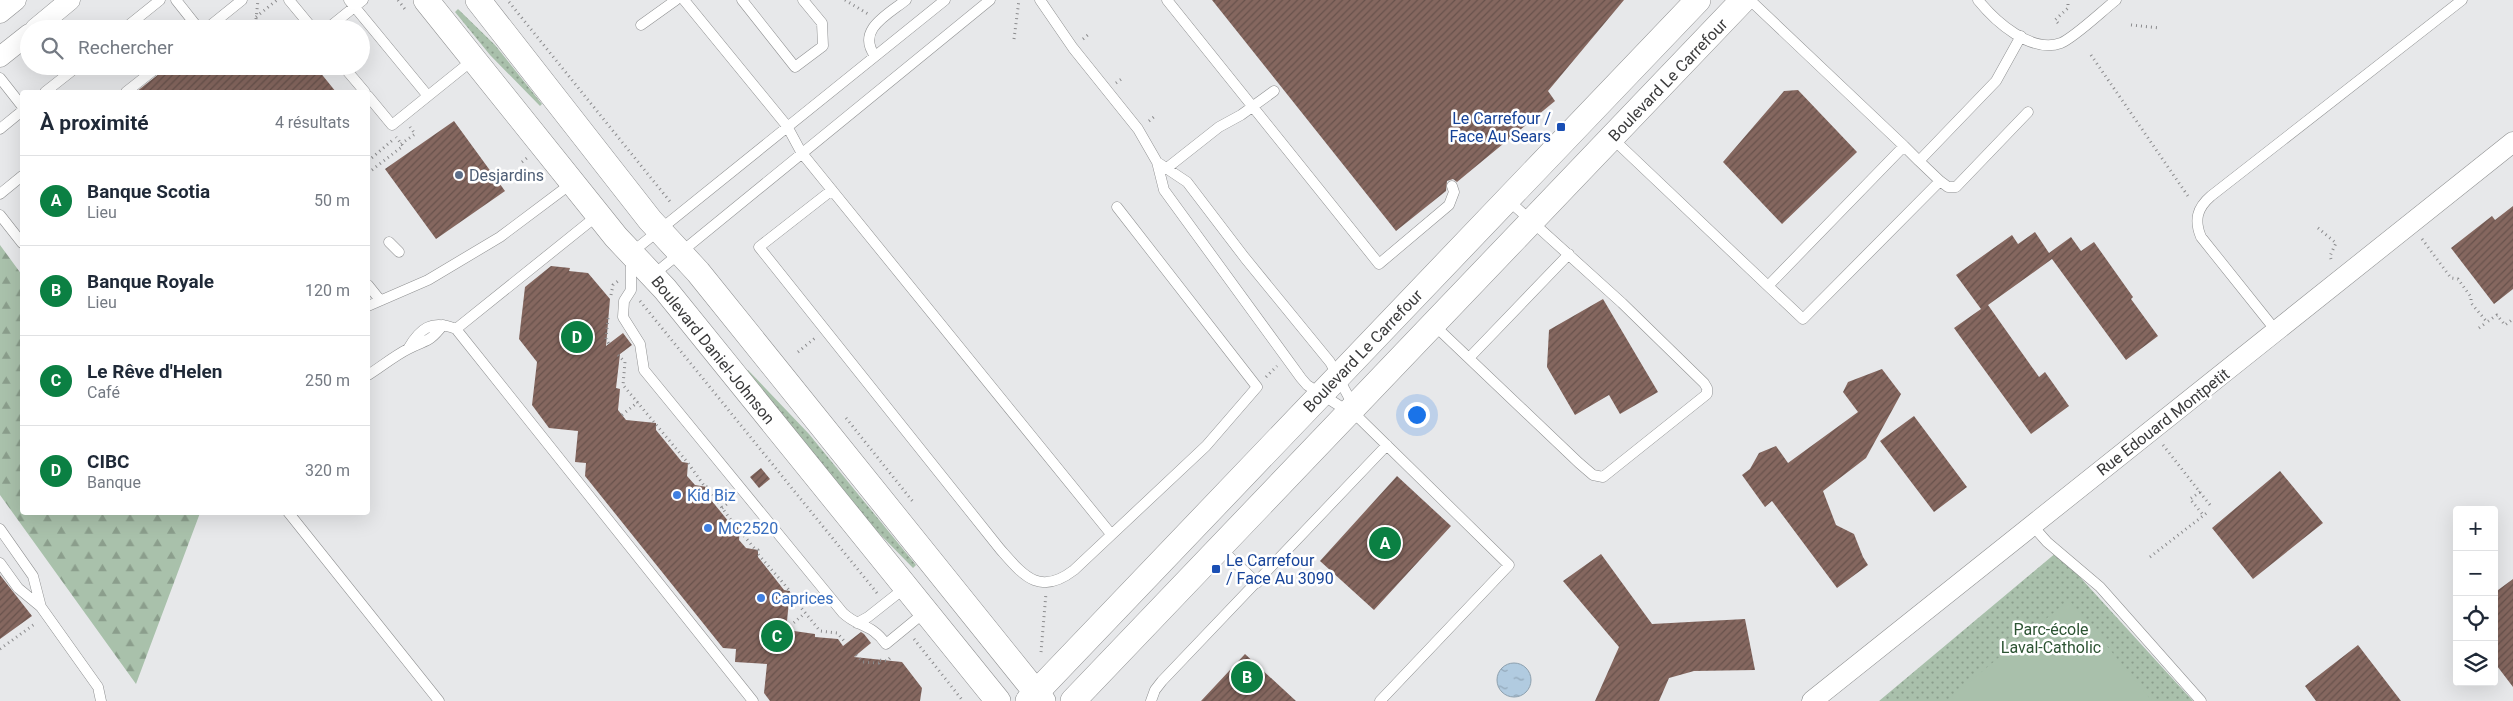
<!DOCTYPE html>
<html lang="fr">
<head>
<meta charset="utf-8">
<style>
  body { margin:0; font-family:Roboto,sans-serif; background:#f2f2f3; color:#1f2937 }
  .controls { position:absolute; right:15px; bottom:15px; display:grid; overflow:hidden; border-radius:5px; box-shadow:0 5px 20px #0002 }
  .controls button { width:45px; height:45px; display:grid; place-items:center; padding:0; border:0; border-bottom:1px solid #e0e1e3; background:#fff; color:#1f2937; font:25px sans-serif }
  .you { position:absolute; left:1416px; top:414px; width:18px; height:18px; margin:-12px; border:4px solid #fff; border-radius:50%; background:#1a73e8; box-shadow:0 0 0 8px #1a73e833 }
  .badge { display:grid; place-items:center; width:32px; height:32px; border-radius:50%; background:#0b8043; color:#fff; font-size:16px; font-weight:700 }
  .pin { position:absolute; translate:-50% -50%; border:2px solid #fff; box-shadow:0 1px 5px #0006 }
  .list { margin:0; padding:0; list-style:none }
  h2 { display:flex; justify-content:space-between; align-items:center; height:65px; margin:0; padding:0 20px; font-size:21px }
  h2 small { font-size:16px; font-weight:400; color:#747a83 }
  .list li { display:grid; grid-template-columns:32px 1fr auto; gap:15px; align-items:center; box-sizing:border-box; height:90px; padding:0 20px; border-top:1px solid #e0e1e3 }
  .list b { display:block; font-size:19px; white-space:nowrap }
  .list p { margin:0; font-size:16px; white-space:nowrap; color:#747a83 }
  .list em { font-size:16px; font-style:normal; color:#747a83 }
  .icon { flex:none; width:28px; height:28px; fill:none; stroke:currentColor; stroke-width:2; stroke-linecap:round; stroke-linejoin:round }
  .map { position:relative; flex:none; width:2513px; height:701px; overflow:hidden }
  .search { position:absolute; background:#fff; box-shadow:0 5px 20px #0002; left:20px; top:20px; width:350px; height:55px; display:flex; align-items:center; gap:12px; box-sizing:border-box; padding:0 18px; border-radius:28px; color:#747a83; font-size:19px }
  .panel { position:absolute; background:#fff; box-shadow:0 5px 20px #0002; left:20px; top:90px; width:350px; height:425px; border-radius:5px }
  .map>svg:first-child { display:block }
  .grass { fill:url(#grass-dots) }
  .forest { fill:url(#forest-firs) }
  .pitch { fill:#a9c0ab }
  .water { fill:url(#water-ripples); stroke:#8da0ae }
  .building { fill:url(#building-hatch) }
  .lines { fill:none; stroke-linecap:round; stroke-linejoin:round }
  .service-casing { stroke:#8f9091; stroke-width:11 }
  .minor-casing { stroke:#8f9091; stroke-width:21 }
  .tertiary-casing { stroke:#8f9091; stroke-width:26 }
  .path { stroke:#8b8b8d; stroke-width:3; stroke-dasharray:1 4; stroke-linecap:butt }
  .service { stroke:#fff; stroke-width:10 }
  .minor { stroke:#fff; stroke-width:20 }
  .tertiary { stroke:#fff; stroke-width:25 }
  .transit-dot { fill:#1a4fb4; stroke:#fff; stroke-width:2 }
  .service-dot { fill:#5c6f8a; stroke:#fff; stroke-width:2 }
  .shop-dot { fill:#3f7fe0; stroke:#fff; stroke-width:2 }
  .labels { text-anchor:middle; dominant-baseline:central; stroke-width:5; stroke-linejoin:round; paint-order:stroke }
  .street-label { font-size:16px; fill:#3a3a3b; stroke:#fff }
  .transit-label { font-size:16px; fill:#164399; stroke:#fff; text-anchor:end }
  .service-label { font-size:16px; fill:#4e5e75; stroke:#fff; text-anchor:start }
  .shop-label { font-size:16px; fill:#366cbe; stroke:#fff; text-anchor:start }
  .park-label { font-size:16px; fill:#2d5433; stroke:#fff }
</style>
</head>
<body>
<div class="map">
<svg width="2513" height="701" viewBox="0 0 2513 701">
  <defs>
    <pattern id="grass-dots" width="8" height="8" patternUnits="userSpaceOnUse" patternTransform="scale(1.25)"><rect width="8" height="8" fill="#a9c0ab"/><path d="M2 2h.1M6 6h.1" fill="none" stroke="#8b9d8c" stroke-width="1.8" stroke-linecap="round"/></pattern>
    <pattern id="forest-firs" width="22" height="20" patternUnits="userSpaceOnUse" patternTransform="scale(1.25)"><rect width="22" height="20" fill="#a9c1ab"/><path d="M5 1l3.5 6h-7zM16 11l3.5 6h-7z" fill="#8b9e8c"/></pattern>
    <pattern id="water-ripples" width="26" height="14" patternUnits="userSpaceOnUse" patternTransform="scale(1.25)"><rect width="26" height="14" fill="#b1cbe0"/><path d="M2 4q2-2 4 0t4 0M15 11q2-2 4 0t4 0" fill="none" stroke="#91a6b7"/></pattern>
    <pattern id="building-hatch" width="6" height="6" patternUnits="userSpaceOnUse" patternTransform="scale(1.25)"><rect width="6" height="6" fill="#85675f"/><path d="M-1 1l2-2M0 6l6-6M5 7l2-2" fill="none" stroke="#68524c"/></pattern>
  </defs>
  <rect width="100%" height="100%" fill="#e7e8ea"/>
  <path class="grass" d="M458 9 495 45 542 104 540 106 490 55 455 12Z
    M748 370 809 434 916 565 913 568 864 518 746 372Z
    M2057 552 2193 701H1879Z"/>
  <path class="forest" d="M0 245 22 275V512L200 513 136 684 0 495Z"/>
  <path class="pitch" d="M2069 600 2152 701H1946Z"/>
  <path class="water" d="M1497 680a17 17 0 1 1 34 0a17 17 0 1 1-34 0Z"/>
  <path class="building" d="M1212 0H1624L1548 91 1555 101 1457 182 1453 179 1447 181 1446 191 1396 231Z
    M169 66H315L336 92H136Z
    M1798 90 1857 152 1782 224 1723 162 1784 91Z
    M454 121 505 191 436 239 385 169Z
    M2513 206V289L2494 304 2451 248 2492 216 2495 220Z
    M2035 232 2049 253 2071 237 2081 251 2094 242 2133 297 2131 299 2158 336 2126 360 2052 259 1988 305 2039 377 2045 372 2069 406 2031 434 1954 328 1981 309 1956 275 2012 235 2018 244Z
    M551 266 570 268 569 271 588 273 610 299 606 346 623 333 632 345 620 354 616 388 620 389 618 410 626 420 656 423V430L682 462 688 463 687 476 695 485 707 487V495L733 527H740L739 540 746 548 758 550V557L784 590 790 591 787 621 794 631 815 634V637L838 639 843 646 861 632 864 634 871 643 854 657 902 662 922 688 920 701H770L764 693 767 664 735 662 736 649 723 648 585 476 586 463 575 462 578 431 549 428 532 405 537 362 519 339 525 287Z
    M1603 299 1658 392 1620 414 1609 395 1575 415 1547 367 1549 330Z
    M1882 369 1901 394 1866 458 1823 491 1836 525 1854 534 1863 557 1868 565 1837 588 1772 501 1765 507 1742 475 1750 469 1759 453 1776 446 1788 463 1858 412 1843 392 1848 382Z
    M1914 416 1967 487 1934 512 1880 441Z
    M761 468 770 479 759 488 750 477Z
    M2280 471 2323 523 2253 579 2212 528Z
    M1397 476 1451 526 1374 610 1320 561Z
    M1601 554 1652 624 1745 619 1755 670 1694 671 1669 678 1659 701H1595L1619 647 1563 581Z
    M0 575 32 616 0 639Z
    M2513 579V687L2494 662V593Z
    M2358 645 2401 701H2316L2305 686Z
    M1245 654 1296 701H1201Z"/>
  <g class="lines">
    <g class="service-casing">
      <path id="service" d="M176 0 199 29
        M289 0 313 29
        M349 0 428 96 474 59
        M684 0 787 126 801 152 1111 534
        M742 0 795 67 823 46 822 23 803 0
        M1040 0 1073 48 1138 129 1157 162 1164 190 1301 378 1307 385 1360 419 1509 565 1380 701
        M1167 0 1379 264 1449 205 1454 192 1452 186
        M1978 0C1995 21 2031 54 2061 43 2075 37 2102 11 2116 0
        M641 25 676 0
        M124 29 160 0
        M206 29 242 0
        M327 29 363 0
        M875 56C856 30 887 15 906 0
        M343 66 365 92
        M0 78 22 106
        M45 92 78 66
        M126 92 159 66
        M368 96 392 125 428 96
        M0 129 22 111
        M1612 138 1768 286 1904 146 1750 0
        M1904 146 1919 161 1996 81 2021 36
        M1157 162 1187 182 1245 258 1330 362 1354 407
        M1167 168 1219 127 1241 115 1274 91
        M1940 181 1948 187H1956L2028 112
        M832 190 759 247 1000 549C1023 575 1039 597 1074 570L1206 446 1257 387 1117 207
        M0 194 22 176
        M0 215 22 243
        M389 242 399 252
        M653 275 990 0
        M368 285 380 300
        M1768 286 1803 319 1940 181 1919 161
        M368 306 428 280 500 237 572 183
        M1434 325 1579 463 1593 475 1603 477 1707 394V388L1704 383 1622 303 1508 200
        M456 329 598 215
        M2277 332 2201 237C2194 220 2197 208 2211 196L2462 0
        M408 349C420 328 432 319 456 329L753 701
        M1469 358 1569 254
        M368 375C381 367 394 356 408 349 427 339 428 344 443 325
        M288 512 439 701
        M2032 525 2047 542 2100 587 2201 701
        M0 529 33 576 41 607 98 687 101 701
        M1220 548 1257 583
        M0 563 18 588 41 607
        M925 612 886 644C871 623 859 628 843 613L644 370 640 344 623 317 624 301 631 290V253L945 0
        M857 623 868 617 906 587
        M1151 701 1155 690 1162 681 1387 445"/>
    </g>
    <g class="minor-casing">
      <path id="minor" d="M0 13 16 0
        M35 29 70 0
        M0 57 29 34
        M1812 701 2513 142"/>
    </g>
    <g class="tertiary-casing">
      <path id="tertiary" d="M426 0 616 237 665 289 998 701
        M478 0 650 220 698 272 1043 701
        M1028 701 1698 0
        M1073 701 1743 0"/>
    </g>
    <path class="path" d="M398 0 407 12
      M845 0 868 14
      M509 2 672 204
      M256 17 277 0
      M2058 23 2055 20 2068 8V0
      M2131 25 2160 28
      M255 29 258 0
      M1014 39 1019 0
      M1083 39 1089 34
      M2091 55 2190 199
      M1116 83 1123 78
      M1149 121 1155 116
      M401 144 415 134 410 127
      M368 161 394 139
      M522 162 527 158
      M368 173 403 146 396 137
      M2318 228 2336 243 2330 256 2332 262
      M2422 239 2451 278 2458 279 2471 297V303L2487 322 2497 315 2505 325 2513 319
      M611 295 613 285 618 281
      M640 301 877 593
      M608 318 606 339 609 344
      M2479 328 2487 322
      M798 352 815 338
      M618 355 625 362 623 385 688 463 705 487H707L736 527H740L739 530 755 549 758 550V554L790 591V594L820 631 837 633 846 643
      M1266 377 1277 366
      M622 415 638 402
      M846 418 914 503
      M2163 445 2210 505
      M2200 492 2190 499 2204 516
      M722 508 734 498
      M2150 557 2208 512
      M790 626 805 613
      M914 639 963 701
      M0 649 36 623
      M1041 652 1046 593
      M856 655 863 662 879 663V660L887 661 892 656"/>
    <use href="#service" class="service"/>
    <use href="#minor" class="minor"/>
    <use href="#tertiary" class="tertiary"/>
  </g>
  <g class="transit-dot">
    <rect x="1556" y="122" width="10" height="10" rx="2.5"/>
    <rect x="1211" y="564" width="10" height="10" rx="2.5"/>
  </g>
  <circle class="service-dot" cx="459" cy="175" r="5"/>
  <g class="shop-dot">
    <circle cx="677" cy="495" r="5"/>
    <circle cx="708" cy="528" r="5"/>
    <circle cx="761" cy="598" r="5"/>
  </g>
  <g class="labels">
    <g class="street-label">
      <text transform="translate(1668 80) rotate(-46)">Boulevard Le Carrefour</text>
      <text transform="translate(713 350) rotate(51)">Boulevard Daniel-Johnson</text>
      <text transform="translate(1363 351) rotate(-46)">Boulevard Le Carrefour</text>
      <text transform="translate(2163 422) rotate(-38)">Rue Edouard Montpetit</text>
    </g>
    <g class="transit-label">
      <text x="1551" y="118">Le Carrefour /<tspan x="1551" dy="18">Face Au Sears</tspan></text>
      <text x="1226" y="560" text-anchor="start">Le Carrefour<tspan x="1226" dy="18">/ Face Au 3090</tspan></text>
    </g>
    <g class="service-label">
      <text x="469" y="175">Desjardins</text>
    </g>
    <g class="shop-label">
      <text x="687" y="495">Kid Biz</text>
      <text x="718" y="528">MC2520</text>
      <text x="771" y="598">Caprices</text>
    </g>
    <g class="park-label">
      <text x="2051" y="629">Parc-école<tspan x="2051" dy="18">Laval-Catholic</tspan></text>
    </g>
  </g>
</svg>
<div class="controls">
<button>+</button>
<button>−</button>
<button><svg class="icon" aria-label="locate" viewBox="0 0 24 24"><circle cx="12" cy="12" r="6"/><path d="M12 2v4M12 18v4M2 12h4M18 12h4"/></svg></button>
<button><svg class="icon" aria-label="layers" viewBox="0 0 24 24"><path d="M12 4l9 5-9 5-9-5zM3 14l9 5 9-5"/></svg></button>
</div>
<div class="you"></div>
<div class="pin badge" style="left:1385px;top:543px">A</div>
<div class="pin badge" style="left:1247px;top:677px">B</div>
<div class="pin badge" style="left:777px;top:636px">C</div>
<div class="pin badge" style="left:577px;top:337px">D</div>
<div class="search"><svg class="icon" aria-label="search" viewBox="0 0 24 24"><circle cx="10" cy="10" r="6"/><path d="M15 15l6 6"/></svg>Rechercher</div>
<section class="panel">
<h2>À proximité<small>4 résultats</small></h2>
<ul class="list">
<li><span class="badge">A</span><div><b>Banque Scotia</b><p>Lieu</p></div><em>50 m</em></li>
<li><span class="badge">B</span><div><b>Banque Royale</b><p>Lieu</p></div><em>120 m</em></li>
<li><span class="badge">C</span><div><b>Le Rêve d'Helen</b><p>Café</p></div><em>250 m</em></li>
<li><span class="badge">D</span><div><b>CIBC</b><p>Banque</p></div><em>320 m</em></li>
</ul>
</section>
</div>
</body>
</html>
